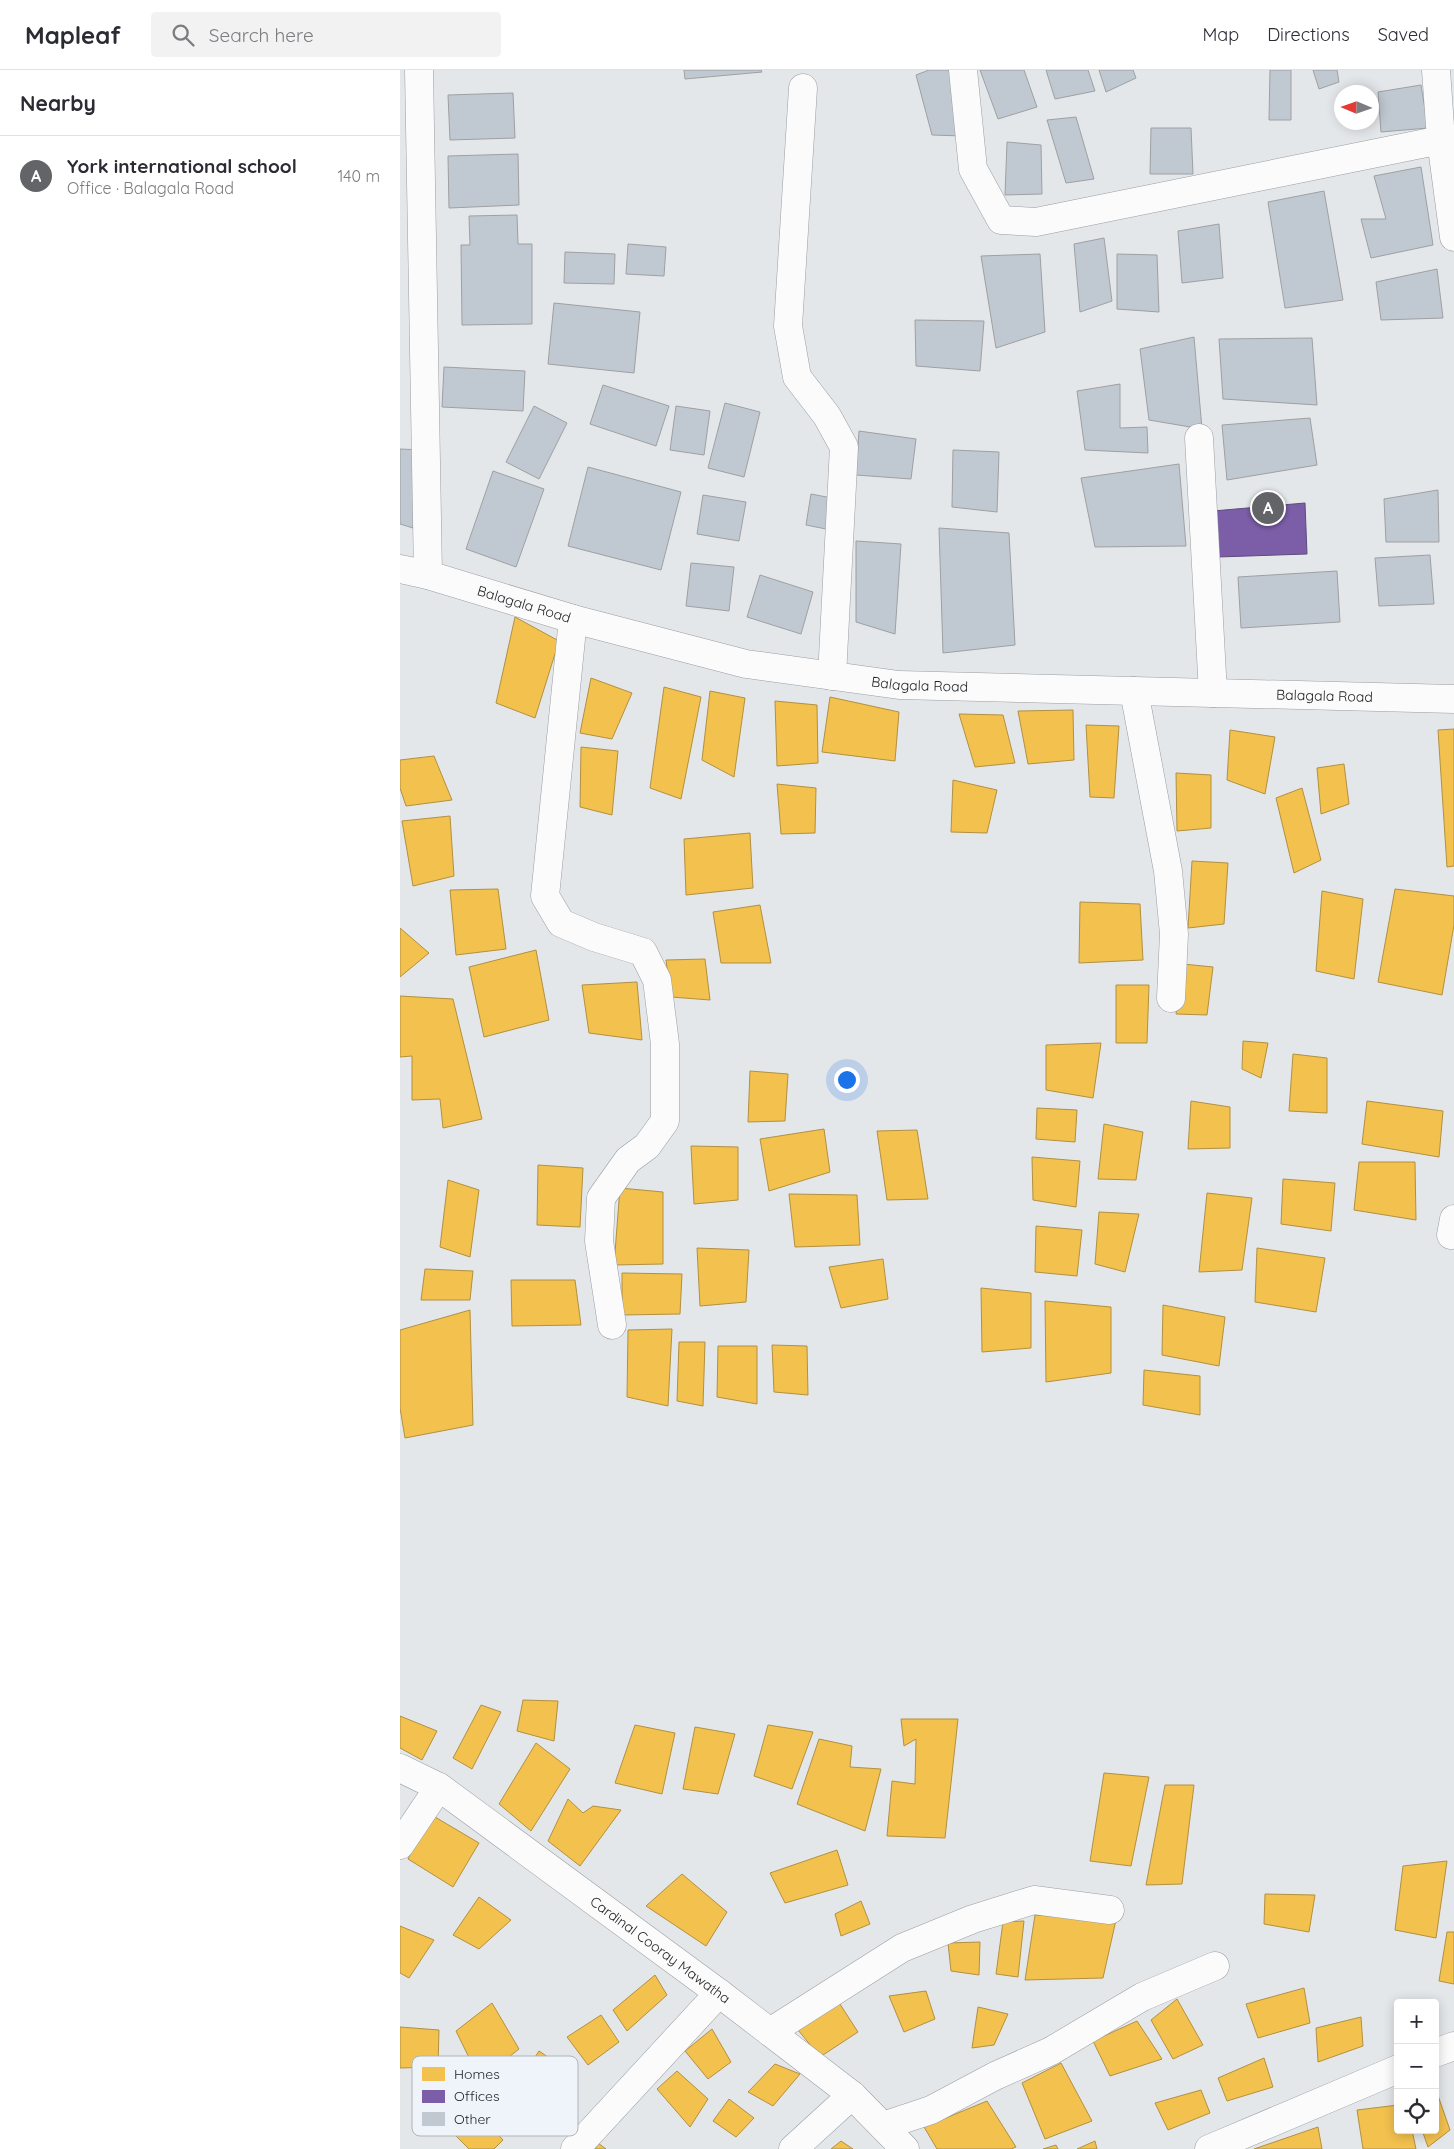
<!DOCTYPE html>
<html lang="en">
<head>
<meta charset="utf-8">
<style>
  body { margin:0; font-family:Quicksand,sans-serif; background:#f2f2f3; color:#2b2b33 }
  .controls { position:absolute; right:15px; bottom:15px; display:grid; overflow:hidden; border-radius:5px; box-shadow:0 2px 12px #0003 }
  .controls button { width:45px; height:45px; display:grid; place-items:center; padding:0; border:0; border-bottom:1px solid #e1e1e2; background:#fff; color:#2b2b33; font:25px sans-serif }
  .compass { position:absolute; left:934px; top:15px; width:45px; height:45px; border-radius:50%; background:#fff; box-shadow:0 2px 12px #0003; rotate:272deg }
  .you { position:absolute; left:446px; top:1009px; width:18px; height:18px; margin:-12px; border:4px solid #fff; border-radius:50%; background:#1a73e8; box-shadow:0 0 0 8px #1a73e833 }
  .badge { display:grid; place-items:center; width:32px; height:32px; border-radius:50%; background:#626467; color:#fff; font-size:16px; font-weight:700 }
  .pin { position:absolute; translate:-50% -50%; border:2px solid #fff; box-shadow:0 1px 5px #0006 }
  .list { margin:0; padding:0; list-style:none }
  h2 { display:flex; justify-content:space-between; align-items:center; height:65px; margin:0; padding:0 20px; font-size:21px }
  h2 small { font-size:16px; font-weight:400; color:#7c7c81 }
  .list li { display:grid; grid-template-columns:32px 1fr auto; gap:15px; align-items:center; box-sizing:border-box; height:80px; padding:0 20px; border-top:1px solid #e1e1e2 }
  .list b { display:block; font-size:19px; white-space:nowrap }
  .list p { margin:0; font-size:16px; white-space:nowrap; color:#7c7c81 }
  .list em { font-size:16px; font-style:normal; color:#7c7c81 }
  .icon { flex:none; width:28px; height:28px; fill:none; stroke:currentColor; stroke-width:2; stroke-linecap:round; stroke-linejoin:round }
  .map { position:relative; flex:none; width:1054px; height:2079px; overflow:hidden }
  header { display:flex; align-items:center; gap:30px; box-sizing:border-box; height:70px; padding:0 25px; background:#fff; border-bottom:1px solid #e1e1e2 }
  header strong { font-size:24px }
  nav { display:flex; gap:28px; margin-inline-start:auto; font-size:18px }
  .search { width:350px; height:45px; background:#f2f2f3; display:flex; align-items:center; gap:12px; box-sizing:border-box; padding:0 18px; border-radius:5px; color:#7c7c81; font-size:19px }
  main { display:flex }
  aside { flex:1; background:#fff }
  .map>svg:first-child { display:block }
  .homes { fill:#f2c14e; stroke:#b29040 }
  .offices { fill:#7b5ea7; stroke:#5e4b7e }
  .building { fill:#c0c9d2; stroke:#9ea0a2 }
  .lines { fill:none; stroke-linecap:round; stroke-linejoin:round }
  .street-casing { stroke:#9b9da0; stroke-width:29 }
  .street { stroke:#fbfbfc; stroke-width:28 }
  .labels { text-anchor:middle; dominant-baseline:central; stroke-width:5; stroke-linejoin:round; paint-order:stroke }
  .street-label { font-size:14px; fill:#1c1e20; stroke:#eff4fa }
  .key { fill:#eff4fa; stroke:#b0b4b9; stroke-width:1 }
  .key-label { font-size:14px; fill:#1c1e20 }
</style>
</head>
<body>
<header>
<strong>Mapleaf</strong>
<div class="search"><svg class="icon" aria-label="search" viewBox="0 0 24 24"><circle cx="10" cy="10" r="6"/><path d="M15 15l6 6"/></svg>Search here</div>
<nav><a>Map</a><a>Directions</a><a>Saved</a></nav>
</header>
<main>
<aside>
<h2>Nearby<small></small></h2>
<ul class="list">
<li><span class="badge">A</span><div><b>York international school</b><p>Office · Balagala Road</p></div><em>140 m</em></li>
</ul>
</aside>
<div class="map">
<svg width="1054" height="2079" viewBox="0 0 1054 2079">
  <rect width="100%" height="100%" fill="#e4e7ea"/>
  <path class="homes" d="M115 547 159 571 135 648 96 633Z
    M191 608 232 623 212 669 180 663Z
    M264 617 301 627 281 729 250 718Z
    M310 621 345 628 334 707 302 690Z
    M430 627 499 642 495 691 422 682Z
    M375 631 417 635 418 693 377 696Z
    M673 640 674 690 628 694 618 641Z
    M559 644 603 645 615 693 575 697Z
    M686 655 719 656 714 728 690 727Z
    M1054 659V796L1047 797 1038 660Z
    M830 660 875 667 865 724 827 710Z
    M181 677 218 681 212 745 180 737Z
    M34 686 52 730 6 736 0 718V690Z
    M944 694 949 734 921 744 917 698Z
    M776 703 811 705V758L777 761Z
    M553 710 597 720 587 763 551 762Z
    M377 714 416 718 415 763 381 764Z
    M902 718 921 790 894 803 876 728Z
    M50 746 54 806 13 816 2 751Z
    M350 763 353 818 286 825 284 769Z
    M792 791 828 793 824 854 788 858Z
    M98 819 106 879 56 885 50 820Z
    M995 819 1054 826V855L1042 925 978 912Z
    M922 821 963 829 954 909 916 901Z
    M680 832 740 834 743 890 679 893Z
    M360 835 371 893H321L313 842Z
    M0 858 29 883 0 907Z
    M136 880 149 950 84 967 69 897Z
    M305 889 310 930 271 927 266 890Z
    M783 894 813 897 807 945 776 944Z
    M237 912 242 970 189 963 182 915Z
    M716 915H749L747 973H716Z
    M0 926 53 929 82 1049 43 1058 40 1029 12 1030V986L0 987Z
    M843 971 868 973 861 1008 842 999Z
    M701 973 693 1028 646 1020V975Z
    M893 984 927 988V1043L889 1041Z
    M350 1001 388 1004 385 1051 348 1052Z
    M791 1031 830 1037V1078L788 1079Z
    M967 1031 1043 1041 1039 1087 962 1074Z
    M637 1038 677 1040 675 1072 636 1069Z
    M704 1054 743 1062 736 1110 698 1109Z
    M424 1059 430 1102 369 1121 360 1069Z
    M517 1060 528 1129 487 1130 477 1061Z
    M291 1076 338 1077V1130L294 1134Z
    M632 1087 680 1091 676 1137 633 1130Z
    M959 1092H1015L1016 1150 954 1140Z
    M138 1095 183 1098 180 1157 137 1155Z
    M883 1109 935 1113 931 1161 881 1154Z
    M48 1110 79 1120 70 1187 40 1177Z
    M220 1118 263 1122V1194L214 1195Z
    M807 1123 852 1128 842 1200 799 1202Z
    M389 1124 457 1125 460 1175 395 1177Z
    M699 1142 739 1144 725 1202 695 1194Z
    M636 1156 682 1160 677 1206 635 1202Z
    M297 1178 349 1180 346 1232 300 1236Z
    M857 1178 925 1188 916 1242 855 1232Z
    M483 1189 488 1229 441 1238 429 1197Z
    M25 1199 73 1201 70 1230H21Z
    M222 1203 282 1204 280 1244 222 1245Z
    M111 1210H175L181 1255 112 1256Z
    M581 1218 631 1223V1278L582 1282Z
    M645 1231 711 1237V1303L646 1312Z
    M763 1235 825 1247 819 1296 762 1285Z
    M70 1240 73 1355 5 1368 0 1338V1260Z
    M272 1259 268 1336 227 1327 228 1260Z
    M279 1272H305L303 1336 277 1331Z
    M372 1275 407 1276 408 1325 374 1322Z
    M318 1276H357V1334L317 1327Z
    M744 1300 800 1306V1345L743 1335Z
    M123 1630 158 1631 154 1671 117 1661Z
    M81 1635 101 1642 72 1699 53 1688Z
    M0 1646 37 1661 22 1690 0 1678Z
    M501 1649H558L545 1768 487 1766 492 1711 515 1714 516 1669 504 1676Z
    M235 1655 275 1663 262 1724 215 1713Z
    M368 1655 413 1662 392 1719 354 1706Z
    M295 1657 335 1664 318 1724 283 1719Z
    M419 1669 452 1676 450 1697 481 1699 465 1761 397 1734Z
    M136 1673 170 1699 131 1761 99 1734Z
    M704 1703 749 1707 731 1796 690 1791Z
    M765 1715H794L782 1814 746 1815Z
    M168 1729 183 1743 193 1736 221 1740 180 1796 148 1771Z
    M30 1744 79 1773 53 1817 8 1789Z
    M437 1780 448 1815 385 1833 370 1803Z
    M1047 1791 1036 1868 995 1860 1003 1796Z
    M282 1804 327 1842 306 1876 246 1836Z
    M865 1824 915 1825 909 1862 864 1854Z
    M79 1827 111 1850 79 1879 53 1865Z
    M461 1831 470 1854 441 1866 435 1844Z
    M635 1845 716 1850 703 1908 625 1910Z
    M624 1851 618 1907 596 1904 603 1852Z
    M0 1856 34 1870 9 1908 0 1903Z
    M1047 1862H1054V1914L1039 1911Z
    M580 1872 579 1905 551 1901 548 1873Z
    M255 1905 267 1925 227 1961 213 1940Z
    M904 1918 910 1953 858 1968 846 1934Z
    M526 1921 535 1949 504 1962 489 1926Z
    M777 1929 803 1975 773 1989 751 1950Z
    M438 1931 458 1962 420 1987 394 1955Z
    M92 1933 119 1979 80 2010 56 1961Z
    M578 1937 608 1944 594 1975 572 1978Z
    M201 1945 219 1972 188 1995 167 1967Z
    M961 1947 963 1976 918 1992 916 1958Z
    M737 1951 762 1989 710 2006 693 1971Z
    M0 1957 39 1960 38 1997 0 1998Z
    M312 1959 331 1992 308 2009 285 1981Z
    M139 1981 170 2002 154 2027 120 2010Z
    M864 1988 873 2017 827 2031 818 2008Z
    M661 1993 692 2051 645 2069 622 2013Z
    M375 1994 400 2004 373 2036 348 2022Z
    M277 2001 308 2029 290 2057 257 2019Z
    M1035 2017 1050 2060 1028 2077 1022 2060H1035Z
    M801 2020 810 2043 768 2060 755 2033Z
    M329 2029 354 2048 336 2067 313 2051Z
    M587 2031 616 2077 611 2079H537L524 2057Z
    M998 2035V2060H1012L1016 2079H963L957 2040Z
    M78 2042 103 2070 94 2079H69L54 2064Z
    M918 2057 922 2079H854Z
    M441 2071 453 2079H431Z
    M695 2071 697 2079H677Z
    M198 2073 206 2079H195Z
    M656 2075 658 2079H643Z"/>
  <path class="offices" d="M905 433 907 484 818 487 813 441Z"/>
  <path class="building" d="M284 0H361L362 2 285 9Z
    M529 0H552L563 66 532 65 516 5Z
    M580 0H624L637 37 598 49Z
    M646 0H688L695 21 655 29Z
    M699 0H733L736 8 706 22Z
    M870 0H891V50H869Z
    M913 0H937L939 12 919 19Z
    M1021 15 1028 58 981 62 978 22Z
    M113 23 115 68 50 70 48 25Z
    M676 47 694 109 666 113 647 50Z
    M751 58H791L793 104H750Z
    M607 72 641 75 642 124 605 125Z
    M118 84 119 135 49 138 48 86Z
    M1021 97 1033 175 971 188 961 149H986L974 106Z
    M924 121 943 230 885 238 868 132Z
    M117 145 118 174H132V254L62 255 61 175H70L69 146Z
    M819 154 823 208 782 213 778 161Z
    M704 168 712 231 680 242 674 174Z
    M228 174 266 177 264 206 226 204Z
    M165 182 215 184 214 214 164 213Z
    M640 184 645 262 596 278 581 186Z
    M717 184 757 185 759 242 717 239Z
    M1037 199 1043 248 981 250 976 212Z
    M154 233 240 242 234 303 148 294Z
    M515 250 584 251 580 301 516 296Z
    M794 267 802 359 749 350 740 279Z
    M912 268 917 335 823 329 819 269Z
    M44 297 125 301 123 341 42 337Z
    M720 314V358L747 357 748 383 685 380 677 321Z
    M203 315 269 336 256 376 190 354Z
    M325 333 360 342 344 407 308 398Z
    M134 336 167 353 139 409 106 392Z
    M276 336 310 341 304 385 270 380Z
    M910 348 917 395 827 410 822 355Z
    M459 361 516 369 511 409 456 405Z
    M0 379 22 380 13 458 0 454Z
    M553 380 599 382 597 442 552 437Z
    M779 394 786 476 695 477 681 408Z
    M188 397 281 422 261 500 168 476Z
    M93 401 144 419 116 497 66 479Z
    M1038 420 1039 472H986L984 429Z
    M411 424 437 429 431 460 406 455Z
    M303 425 346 432 339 471 297 464Z
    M539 458 609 463 615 575 543 583Z
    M456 471 501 474 495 564 456 552Z
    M1030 485 1034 534 979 536 975 488Z
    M291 493 334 497 329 541 286 536Z
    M937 501 940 552 841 558 838 507Z
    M360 505 413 522 401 564 347 547Z"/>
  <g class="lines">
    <g class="street-casing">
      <g id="street">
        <path d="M19 0 28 505"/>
        <path d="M563 0 573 99 601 150 636 152 1041 70"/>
        <path d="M1036 0 1041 70 1054 167"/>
        <path d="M403 18 388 256 397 307 427 346 444 377 432 606"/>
        <path d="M799 368 813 623"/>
        <path id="s1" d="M0 499 28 505 173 549 346 594 499 615 1054 629"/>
        <path d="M173 549 145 826 161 853 194 867 243 882 257 910 265 974V1051L247 1076 228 1090 201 1128 199 1171 212 1255"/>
        <path d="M734 621 768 801 774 864 771 928"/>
        <path d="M1051 1165 1054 1149"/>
        <path id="s2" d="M0 1698 39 1717 319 1923 452 2025 505 2079"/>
        <path d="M0 1775 39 1717"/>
        <path d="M370 1962 502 1878 573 1849 634 1830 710 1840"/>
        <path d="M1035 1983 1054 1976"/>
        <path d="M483 2056 531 2040 595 2006 651 1981 742 1927 815 1896"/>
        <path d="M175 2079 319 1923"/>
        <path d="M393 2079 452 2025"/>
        <path d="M809 2079 998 1999"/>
      </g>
    </g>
    <use href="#street" class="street"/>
  </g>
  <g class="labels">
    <g class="street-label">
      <text stroke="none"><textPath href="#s1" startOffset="129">Balagala Road</textPath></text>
      <text stroke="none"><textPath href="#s1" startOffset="534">Balagala Road</textPath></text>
      <text stroke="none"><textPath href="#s1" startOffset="939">Balagala Road</textPath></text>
      <text stroke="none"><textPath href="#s2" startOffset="318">Cardinal Cooray Mawatha</textPath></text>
    </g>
  </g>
  <rect x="12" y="1986" width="166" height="80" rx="8" class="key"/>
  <rect x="22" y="1997" width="23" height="14" fill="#f2c14e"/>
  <rect x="22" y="2020" width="23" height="13" fill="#7b5ea7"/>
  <rect x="22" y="2042" width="23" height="14" fill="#c0c9d2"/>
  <g class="key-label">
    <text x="54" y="2009">Homes</text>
    <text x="54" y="2031">Offices</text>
    <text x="54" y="2054">Other</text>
  </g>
</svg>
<div class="controls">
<button>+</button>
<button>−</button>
<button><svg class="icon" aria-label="locate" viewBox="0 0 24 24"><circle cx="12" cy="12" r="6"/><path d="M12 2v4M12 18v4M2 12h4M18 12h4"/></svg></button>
</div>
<svg class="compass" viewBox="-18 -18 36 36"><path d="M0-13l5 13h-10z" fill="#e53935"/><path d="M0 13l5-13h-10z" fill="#7c7c81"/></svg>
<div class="you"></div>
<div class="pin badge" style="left:868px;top:438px">A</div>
</div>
</main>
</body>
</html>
